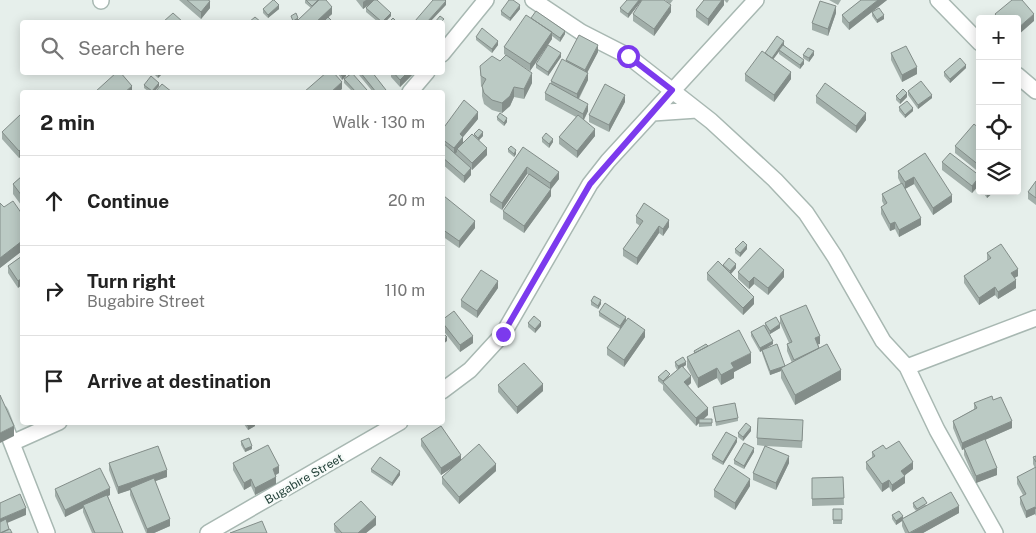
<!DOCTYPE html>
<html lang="en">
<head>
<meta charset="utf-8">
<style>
  body { margin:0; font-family:"Public Sans",sans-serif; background:#f6f6f6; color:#222 }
  .controls { position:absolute; right:15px; top:15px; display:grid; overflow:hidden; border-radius:5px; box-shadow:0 2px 12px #0003 }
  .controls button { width:45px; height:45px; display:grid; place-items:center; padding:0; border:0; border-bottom:1px solid #e0e0e0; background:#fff; color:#222; font:25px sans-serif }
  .stop { position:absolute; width:15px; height:15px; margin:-11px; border:4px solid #7c3aed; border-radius:50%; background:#fff }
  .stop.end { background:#7c3aed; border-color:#fff; box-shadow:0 1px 5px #0008 }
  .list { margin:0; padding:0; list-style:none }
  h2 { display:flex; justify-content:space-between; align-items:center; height:65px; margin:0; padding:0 20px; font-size:21px }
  h2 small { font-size:16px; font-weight:400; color:#767676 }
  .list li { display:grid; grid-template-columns:32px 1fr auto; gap:15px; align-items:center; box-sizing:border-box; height:90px; padding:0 20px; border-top:1px solid #e0e0e0 }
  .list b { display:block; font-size:19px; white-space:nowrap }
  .list p { margin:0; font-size:16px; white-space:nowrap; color:#767676 }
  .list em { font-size:16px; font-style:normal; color:#767676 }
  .icon { flex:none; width:28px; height:28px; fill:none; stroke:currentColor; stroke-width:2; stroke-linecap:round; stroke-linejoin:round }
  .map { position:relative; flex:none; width:1036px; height:533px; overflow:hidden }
  .search { position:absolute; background:#fff; box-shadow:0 2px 12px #0003; left:20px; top:20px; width:425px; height:55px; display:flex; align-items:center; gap:12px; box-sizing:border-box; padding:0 18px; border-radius:5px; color:#767676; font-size:19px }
  .panel { position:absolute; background:#fff; box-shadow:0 2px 12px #0003; left:20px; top:90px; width:425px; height:335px; border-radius:5px }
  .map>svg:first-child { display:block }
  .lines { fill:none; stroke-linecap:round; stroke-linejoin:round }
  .street-casing { stroke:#a8b8b2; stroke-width:18 }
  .street { stroke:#fff; stroke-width:15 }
  .wall { fill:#a1aea9 }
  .shaded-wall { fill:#838d89 }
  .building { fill:#bbcac4; stroke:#838d89 }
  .route { stroke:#7c3aed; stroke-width:6 }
  .labels { text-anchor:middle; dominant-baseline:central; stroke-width:4.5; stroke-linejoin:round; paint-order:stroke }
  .street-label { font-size:12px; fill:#24423a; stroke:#f7fbf9 }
</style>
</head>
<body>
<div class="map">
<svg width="1036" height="533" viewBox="0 0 1036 533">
  <rect width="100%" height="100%" fill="#e6efeb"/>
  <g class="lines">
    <g class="street-casing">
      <path id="street" d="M101 0V1
        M533 0 581 32 628 56 711 121 775 180 806 213 835 257 883 341 907 367 1036 318
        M938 0 980 43
        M442 54 486 0
        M1017 75 1036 91
        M410 92 427 72
        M653 113 697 110
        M907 367 937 430 995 533
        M442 391 470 370 503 334 590 184 608 161 756 0
        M0 413 47 533
        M12 443 59 422
        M208 533 400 422"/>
    </g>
    <use href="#street" class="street"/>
  </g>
  <path class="wall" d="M179 0H208L210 8 201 19Z
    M305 0H326L332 14 323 22H298V20L311 8 305 3Z
    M356 0H377L391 16 385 22H378L366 12V8L370 4 363 9Z
    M642 0 628 18 620 12V8Z
    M665 0H673L670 4Z
    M704 0H729L727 3 724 0V5L708 26 696 17V10Z
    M829 0H841L838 5Z
    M861 0H887L849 30 842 22V15Z
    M263 9H279L268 18 263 13Z
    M520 9 510 21 501 15V11Z
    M671 12 654 36 633 21V14Z
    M872 12 884 19 877 23 872 16Z
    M836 13 828 36 812 30V23Z
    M531 18 565 34 560 42 552 36V39L530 71 504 54V47Z
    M476 37 498 45 492 53 476 40Z
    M784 45 804 64 800 69 779 54V51L773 59 791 79 774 102 745 81V74L765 53Z
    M598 52 587 72 588 80 579 99 588 111 584 120 595 136 577 158 559 144V137L576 117 545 100V93L551 83V81L566 61V60Z
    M891 53 917 74 902 82 891 60Z
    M803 55H814L809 62 803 58Z
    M561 57 548 76 536 68V64Z
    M480 66 532 83 524 99 514 97 510 106 502 113 492 110 484 104 482 96V87L481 86Z
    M966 68 950 83 944 76V72Z
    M152 72H162V74L158 78Z
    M338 72H346V76L342 80 338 74Z
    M348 72H355L353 75 367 92H353L344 83V79L350 74Z
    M359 72H372L386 92H373L359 75Z
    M391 72H415L400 87 391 77Z
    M144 85 159 86 154 92H149L144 88Z
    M908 91 932 98 918 109 908 95Z
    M816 96 866 120 856 133 816 103Z
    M896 96 907 97 900 104 896 100Z
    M625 102 609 132 589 122V115Z
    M899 107 913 111 905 118 899 111Z
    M22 116V155L19 158 2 139V132Z
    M497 117 507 122 504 126 497 120Z
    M478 119 463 137V142L474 136V134L483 136 479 140 487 155 472 170 471 169V175L464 183 442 164V130Z
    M980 129V173L955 153V146Z
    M542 138 553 142 549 148 542 142Z
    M523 147 559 179 551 189V196L524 233 503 219V211L529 175 527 174 502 210 490 202V195Z
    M508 149 516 154 514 157 508 152Z
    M925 153 952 202 933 215 914 184 905 189 921 225 899 237 895 229 890 231 881 214V207L884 205 882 201V194L901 184 898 178V171Z
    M942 162 980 176V184L972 193 942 170Z
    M22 176V251L0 268V203L4 207 21 212V205L13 194V184Z
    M1036 181V205L1028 199V192Z
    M982 191H995L987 198Z
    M442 198 475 228 459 248 442 236Z
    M636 216 669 227 663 236 659 233 637 265 623 256V249L640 226 636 223Z
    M735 249H747L740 257 735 253Z
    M987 253 1018 276 1014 278 1016 288 998 299 995 295 979 305 964 283V276L987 261Z
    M22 256 18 288 8 273V266Z
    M723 266 736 268 731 274 754 304 743 315 707 280V273Z
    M738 272 784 277 768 295 754 284 749 289 738 279Z
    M498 288 477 318 461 307V300Z
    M591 301 601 304 598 309 591 305Z
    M599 312 626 320 645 337 624 367 607 355V348L620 329 599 316Z
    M780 316 820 344H818L819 348 841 380 795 405 781 378V371L770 375 762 353V351L760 352 751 336V332L765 326V323L780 328 770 334 773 344 767 347 785 366 792 363 787 351V344L789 343 780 323Z
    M442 320 473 343 460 352 442 329Z
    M528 323 541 326 535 333 528 327Z
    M708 346 751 363 734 372V378L721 385 717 378 698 388 687 367V357L694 354V351Z
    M675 362 686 365 683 367 691 383 688 386 708 415 703 419H712V426L699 427V422L696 426 663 390V385L658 381V377L670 376 677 370 675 366Z
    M498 385 543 391 517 414 498 392Z
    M993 400 1012 428 985 440 997 475 976 483 964 455V449L962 450 953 428V421L974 409V403Z
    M713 407 738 418V421L716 426Z
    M244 422H255V426L248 430 244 424Z
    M803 427 802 448 765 446 789 463 776 490 753 480V473L765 446 757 445V438Z
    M751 431 743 441 738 437V433Z
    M421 439 461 460 496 471 459 504 442 484V477L453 467 441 475 421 446Z
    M241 441 252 449 245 452 241 445Z
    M737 442 723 465 712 459V455Z
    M886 449 913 469 904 476 905 483 892 492 889 487 882 492 866 469V462L872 457V452Z
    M754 452 744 469 734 464V460Z
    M1036 456V516L1035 514 1026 518 1020 504V497L1023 495 1017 484V477L1035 468 1033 464V457Z
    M109 463 167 477 155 481 170 526 154 533H146L130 495V490L118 494 109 470Z
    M233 463 279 473 276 475V484L255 495 251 486 244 490 233 470Z
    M371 469 400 475 392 486 371 472Z
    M843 477 844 505 812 506V478Z
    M750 486 735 510 714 497V490Z
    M55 489 110 495 108 496 123 533H92L83 512V508L65 517 55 496Z
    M913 503 927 505 959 513 923 533H905L902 526V521L896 525 892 519V515L903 518 916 511 913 507Z
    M833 509H842V524H833Z
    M334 524 376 525 366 533H336L334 531Z"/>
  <path class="shaded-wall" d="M366 0H374V1L363 9V2Z
    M639 0H642L628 18V14Z
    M722 0H724V5L708 26V19Z
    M878 0H887L849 30V23Z
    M210 1V8L201 19V12Z
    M446 1V5L430 22H427Z
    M279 5V9L268 18V15Z
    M520 5V9L510 21V18Z
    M671 5V12L654 36V29Z
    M836 6V13L828 36V29Z
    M332 7V14L323 22H316Z
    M391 13V16L385 22H382Z
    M1034 14V21L1017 36V29Z
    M884 15V19L877 23V20Z
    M298 18V21L296 22H293V21Z
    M565 31V34L560 42V38Z
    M552 32V39L530 71V64Z
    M498 41V45L492 53V49Z
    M784 41V45L772 61V58Z
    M598 45V52L585 77V70Z
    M814 51V55L809 62V58Z
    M561 53V57L548 76V72Z
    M804 60V64L800 69V65Z
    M966 65V68L950 83V79Z
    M917 67V74L902 82V75Z
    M159 72H162V74L158 78V74Z
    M408 72H415L400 87V80Z
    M791 72V79L774 102V95Z
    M346 73V76L342 80V76Z
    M532 73V83L524 99V89Z
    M588 73V80L577 101V94Z
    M342 82V89L339 92H331Z
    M159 83V86L154 92H152V91Z
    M132 86V92H125Z
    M514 87V97L510 106 502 113V103Z
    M907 93V97L900 104V100Z
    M625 95V102L609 132V125Z
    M932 95V98L918 109V105Z
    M588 104V111L583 121V114Z
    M913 108V111L905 118V115Z
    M478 112V119L463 137V144L457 149V152L454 155V148L460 134Z
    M866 113V120L856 133V126Z
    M507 118V122L504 126V123Z
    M595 129V136L577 158V151Z
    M483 132V136L478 141V138Z
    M553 139V142L549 148V144Z
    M22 148V155L19 158V151Z
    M487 148V155L472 170V163Z
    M516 150V154L514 157V154Z
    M527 167V174L502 210V203Z
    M471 168V175L464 183V176Z
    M559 172V179L551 189V196L524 233V226L550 190V183Z
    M914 177V184L905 189V182Z
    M980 177V184L972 193V186Z
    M990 191H995L987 198V194Z
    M952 195V202L933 215V208Z
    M921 218V225L899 237V230Z
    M669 220V227L663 236V229Z
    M475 221V228L459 248V241Z
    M895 222V229L890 231V224Z
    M659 226V233L637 265V258Z
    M22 241V251L0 268V258Z
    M747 245V249L740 257V253Z
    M736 264V268L730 275V271Z
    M1018 269V276L1011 280V273Z
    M784 270V277L768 295V288Z
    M754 277V284L749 289V282Z
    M22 278V285L18 288V281Z
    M1016 280V288L998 299V292Z
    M498 281V288L477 318V311Z
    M995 287V295L979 305V298Z
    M754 297V304L743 315V308Z
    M601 300V304L598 309V306Z
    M626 317V320L620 329V326Z
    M541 322V326L535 333V329Z
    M780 324V328L770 334V331Z
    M645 330V337L624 367V360Z
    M473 336V343L460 352V345Z
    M820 336V344L815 345V338Z
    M447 337V341L442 345V341Z
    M773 341V344L760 352V348Z
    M751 353V363L734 372V378L721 385V375L731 363Z
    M686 362V365L678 370V366Z
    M785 366 781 368V371L770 375V371Z
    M717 368V378L698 388V378Z
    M841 370V380L795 405V395Z
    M691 376V383L684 389V382Z
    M543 384V391L517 414V407Z
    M708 408V415L696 426V418Z
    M1012 421V428L962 450V443Z
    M254 422H255V426L248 430V426Z
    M14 426V436L0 443V433Z
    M751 427V431L743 441V437Z
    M737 438V442L723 465V462Z
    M252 446V449L245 452V449Z
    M754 448V452L744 469V466Z
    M461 455V462L441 475V468Z
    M789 456V463L776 490V483Z
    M913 462V469L901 478V471Z
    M496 464V471L459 504V497Z
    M279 466V473L273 476V469Z
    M997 468V475L976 483V476Z
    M167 470V477L131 490 130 488V490L118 494V487Z
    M400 471V475L392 486V483Z
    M905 476V483L892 492V485Z
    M276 477V484L255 495V488Z
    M251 479V486L244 490V483Z
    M750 479V486L735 510V503Z
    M889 480V487L882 492V484Z
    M110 488V495L84 507 83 505V508L65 517V510Z
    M959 506V513L923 533H910Z
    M1035 507V514L1026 518V511Z
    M26 508V515L0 526V519Z
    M903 516V520L902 519V521L896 525V521Z
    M376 517V525L366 533H358Z
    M170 519V526L154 533H147V529Z"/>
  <path class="building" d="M187 0H208L210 1 201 12Z
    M273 0H274L279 5 268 15 263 9Z
    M306 0H318L312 6Z
    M319 0H326L332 7 316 22H301L298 20Z
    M374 0H377L391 13 382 22 366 8Z
    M433 0H445L446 1 427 22H416L415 21Z
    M509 0H513L520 5 510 18 501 11Z
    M627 0H639L628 14 620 8Z
    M642 0H664L671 5 654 29 633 14Z
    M704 0H722L708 19 696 10Z
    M861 0H878L849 23 842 15Z
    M1012 0H1022L1034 14 1017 29V19H999L995 14Z
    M820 1 836 6 828 29 812 23Z
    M879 8 884 15 877 20 872 12Z
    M536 11 565 31 560 38 531 18Z
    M173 13 183 22H163Z
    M296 13 298 18 293 21 291 16Z
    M526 15 552 32 530 64 504 47Z
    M440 16 444 19 441 22H435Z
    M255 17 261 22H249Z
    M328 17 333 22H323Z
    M393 18 397 22H389Z
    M482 28 498 41 492 49 476 37Z
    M579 35 598 45 585 70 566 60Z
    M777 36 784 41 772 58 765 53Z
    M548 45 561 53 548 72 536 64Z
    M783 45 804 60 800 65 779 50Z
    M906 46 917 67 902 75 891 53Z
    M808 48 814 51 809 58 803 55Z
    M762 51 791 72 774 95 745 74Z
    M506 55 532 73 524 89 514 87 510 96 502 103 492 100 484 93 482 86 486 79 481 76 480 66 492 56 500 61Z
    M960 58 966 65 950 79 944 72Z
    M562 59 588 73 577 94 551 81Z
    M117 72H120L132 86 125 92H95Z
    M327 72H333L342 82 331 92H304Z
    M339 72H346V73L342 76Z
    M360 72H372L386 90 382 92H376Z
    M393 72H408L400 80Z
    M352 73 367 90 364 92H356L344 79Z
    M151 76 159 83 152 91 144 85Z
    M921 81 932 95 918 105 908 91Z
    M550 83 588 104 583 114 545 93Z
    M825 83 866 113 856 126 816 96Z
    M162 84 172 92H155Z
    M605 84 625 95 609 125 589 115Z
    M903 89 907 93 900 100 896 96Z
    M464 100 478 112 460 134 463 137 454 148 442 139V130Z
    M907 101 913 108 905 115 899 107Z
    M500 113 507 118 504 123 497 117Z
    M21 114 22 116V148L19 151 2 132Z
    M578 115 595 129 577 151 559 137Z
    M974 124 980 129V166L955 146Z
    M479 129 483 132 478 138 474 134Z
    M546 133 553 139 549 144 542 138Z
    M472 134 487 148 472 163 457 149Z
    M442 142 471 168 464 176 442 157Z
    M511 146 516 150 514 154 508 149Z
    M523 147 559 172 550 183 527 167 502 203 490 195Z
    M925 153 952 195 933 208 914 177 905 182 898 171Z
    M950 153 980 176 972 186 942 162Z
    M529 174 551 189 524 226 503 211Z
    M22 176V196L13 184Z
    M1036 181V198L1028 192Z
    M902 183 921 218 899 230 895 222 890 224 881 207 887 203 882 194Z
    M985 191H990L987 194Z
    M444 196 475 221 459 241 442 229V198Z
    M13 201 22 214V241L0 258V203L4 207Z
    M644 203 669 220 663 229 659 226 637 258 623 249 643 221 636 216Z
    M743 241 747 245 740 253 735 249Z
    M1001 244 1018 269 1011 273 1016 280 998 292 995 287 979 298 964 276 991 258 987 253Z
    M760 248 784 270 768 288 754 277 749 282 738 272Z
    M22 256V278L18 281 8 266Z
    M729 258 736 264 730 271 723 265Z
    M718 261 754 297 743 308 707 273Z
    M481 270 498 281 477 311 461 300Z
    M594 296 601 300 598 306 591 301Z
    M605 303 626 317 620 326 599 312Z
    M806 305 820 336 815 338 819 348 794 360 787 344 792 342 780 316Z
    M454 311 473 336 460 345 442 322V320Z
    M534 316 541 322 535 329 528 323Z
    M776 317 780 324 770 331 765 323Z
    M628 318 645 330 624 360 607 348Z
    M764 325 773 341 760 348 751 332Z
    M739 330 751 353 731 363 734 368 721 375 717 368 698 378 687 357Z
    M442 332 447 337 442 341Z
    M706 344 708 346 695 353 694 351Z
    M777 344 785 366 770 371 762 350Z
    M827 344 841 370 795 395 781 368Z
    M683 357 686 362 678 366 675 362Z
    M524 363 543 384 517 407 498 385Z
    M682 366 691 376 684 382 708 408 696 418 663 382Z
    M666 370 670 374 663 381 658 377Z
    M0 395 14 426 0 433Z
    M992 396 993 400 1001 397 1012 421 962 443 953 421 977 408 974 403Z
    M735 403 738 418 716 422 713 407Z
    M758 418 803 420 802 441 757 438Z
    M699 419H712V423H699Z
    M245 422H254L248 426Z
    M746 423 751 427 743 437 738 433Z
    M441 426 461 455 441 468 421 439Z
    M726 432 737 438 723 462 712 455Z
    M249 438 252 446 245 449 241 441Z
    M985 439 997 468 976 476 964 448Z
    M899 441 913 462 901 471 905 476 892 485 889 480 882 484 866 462 875 456 872 452 883 445 886 449Z
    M744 443 754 448 744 466 734 460Z
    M479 444 496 464 459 497 442 477Z
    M268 445 279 466 273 469 276 477 255 488 251 479 244 483 233 463Z
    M158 446 167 470 118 487 109 463Z
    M765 446 789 456 776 483 753 473Z
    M1036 456V462L1033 457Z
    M380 457 400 471 392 483 371 469Z
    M729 465 750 479 735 503 714 490Z
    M1036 467V509L1035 507 1026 511 1020 497 1026 494 1017 477Z
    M100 468 110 488 65 510 55 489Z
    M843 477 844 498 812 499V478Z
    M154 478 170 519 147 529 130 488Z
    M951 492 959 506 909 533 902 519Z
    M20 494 26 508 0 519V503Z
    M107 495 123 533H95L83 505Z
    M923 497 927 503 917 509 913 503Z
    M361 501 376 517 358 533H342L334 524Z
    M833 509H842V520H833Z
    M899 511 903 516 896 521 892 515Z
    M6 519 9 529 0 533V522Z
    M262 521 267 533H230Z
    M10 529 12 533H1Z"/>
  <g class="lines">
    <path class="route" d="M503 334 590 184 672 90 628 56"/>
  </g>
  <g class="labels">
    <g class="street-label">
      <text transform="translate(304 479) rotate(-30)">Bugabire Street</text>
    </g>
  </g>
</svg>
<div class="controls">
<button>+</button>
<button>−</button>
<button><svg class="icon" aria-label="locate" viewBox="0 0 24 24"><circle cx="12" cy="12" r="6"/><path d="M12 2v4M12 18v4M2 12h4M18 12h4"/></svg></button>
<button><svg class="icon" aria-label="layers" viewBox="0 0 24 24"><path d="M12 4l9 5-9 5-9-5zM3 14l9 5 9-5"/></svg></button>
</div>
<div class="stop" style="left:628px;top:56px"></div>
<div class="stop end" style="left:503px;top:334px"></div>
<div class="search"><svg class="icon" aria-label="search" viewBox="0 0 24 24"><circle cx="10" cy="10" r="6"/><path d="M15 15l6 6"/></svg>Search here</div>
<section class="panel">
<h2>2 min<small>Walk · 130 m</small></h2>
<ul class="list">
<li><svg class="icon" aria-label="ahead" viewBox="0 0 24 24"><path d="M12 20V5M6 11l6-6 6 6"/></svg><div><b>Continue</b></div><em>20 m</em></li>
<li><svg class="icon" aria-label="right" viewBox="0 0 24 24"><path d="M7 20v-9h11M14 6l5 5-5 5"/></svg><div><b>Turn right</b><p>Bugabire Street</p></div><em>110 m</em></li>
<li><svg class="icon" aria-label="arrive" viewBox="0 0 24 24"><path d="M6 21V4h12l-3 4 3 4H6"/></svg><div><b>Arrive at destination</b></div></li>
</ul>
</section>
</div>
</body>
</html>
